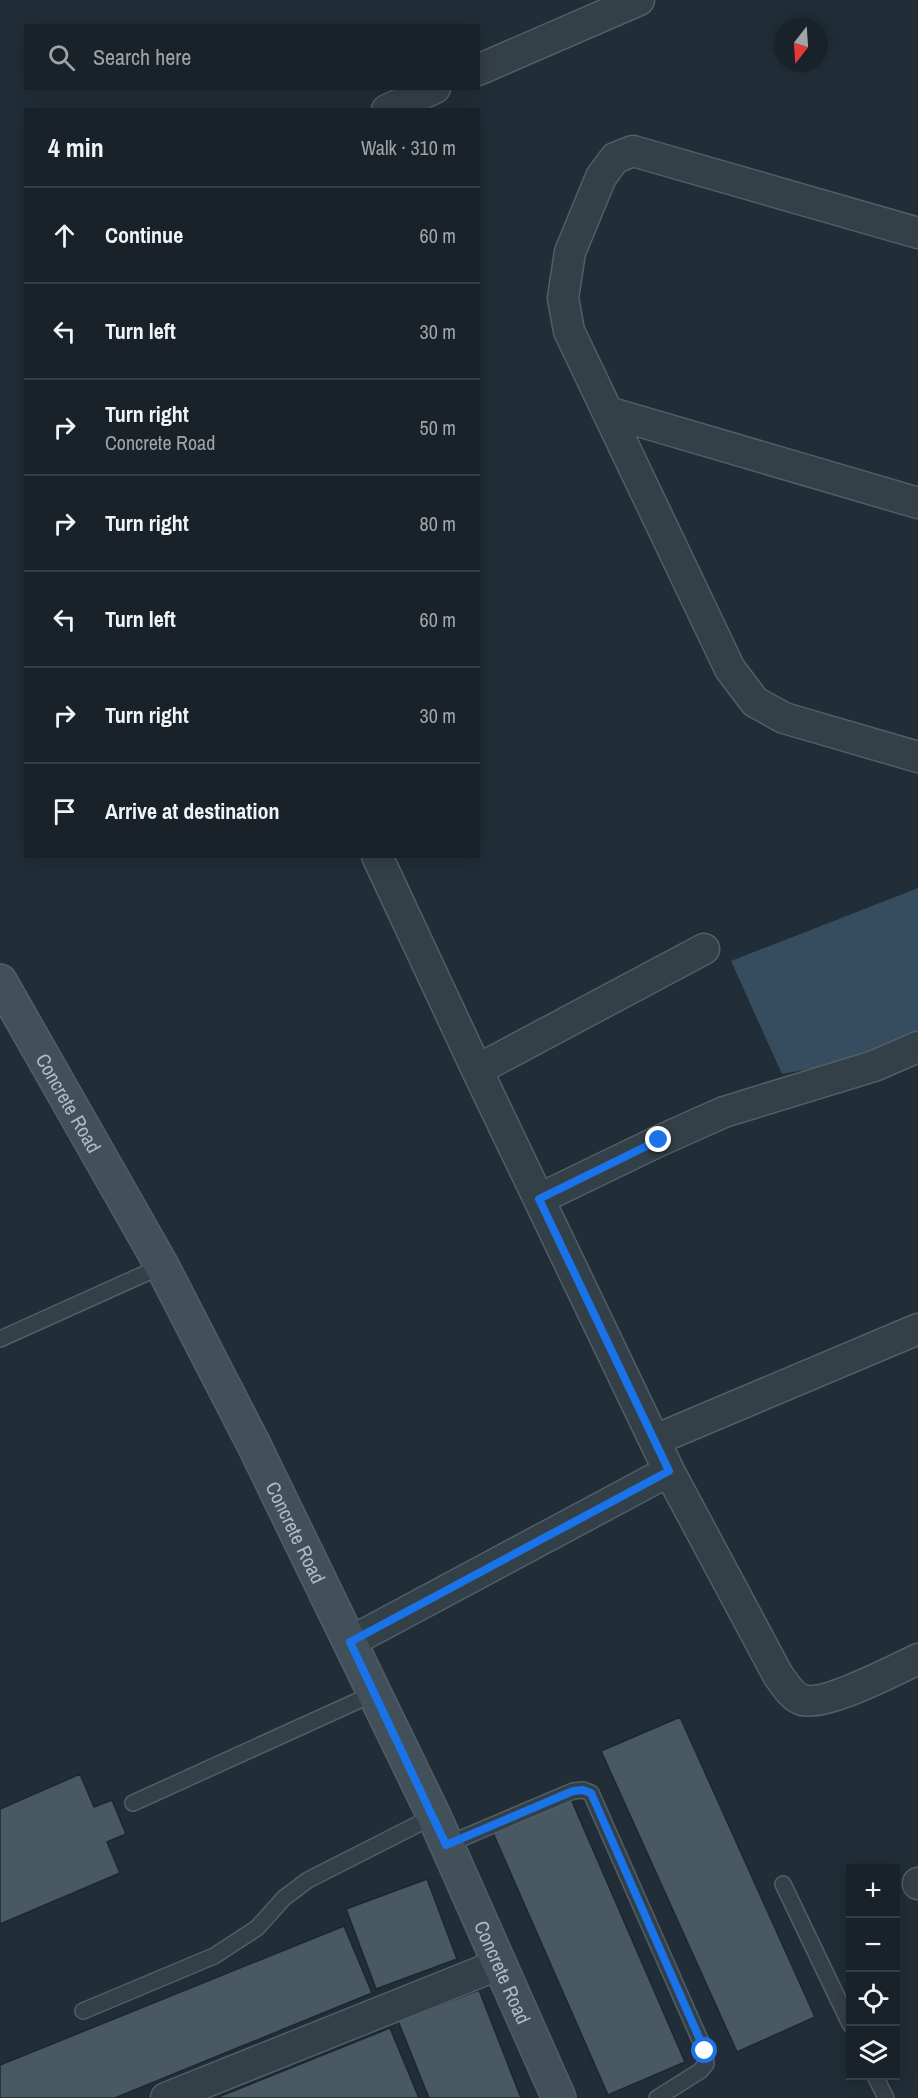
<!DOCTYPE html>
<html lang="en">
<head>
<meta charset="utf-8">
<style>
  body { margin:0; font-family:"Archivo Narrow",sans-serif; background:#262f35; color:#f1f3f6 }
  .controls { position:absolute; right:18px; bottom:18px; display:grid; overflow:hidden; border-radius:0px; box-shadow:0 3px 15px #0003 }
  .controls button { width:54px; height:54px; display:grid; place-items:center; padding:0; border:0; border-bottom:2px solid #373f46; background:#192229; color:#f1f3f6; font:30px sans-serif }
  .compass { position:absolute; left:774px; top:18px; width:54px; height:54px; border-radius:50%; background:#192229; box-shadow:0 3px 15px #0003; rotate:197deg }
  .stop { position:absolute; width:18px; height:18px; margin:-14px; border:4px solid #1a73e8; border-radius:50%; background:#fff }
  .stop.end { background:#1a73e8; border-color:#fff; box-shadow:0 2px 6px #0008 }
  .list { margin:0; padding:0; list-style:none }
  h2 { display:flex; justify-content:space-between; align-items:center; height:78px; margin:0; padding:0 24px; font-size:26px }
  h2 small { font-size:20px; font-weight:400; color:#9fa4a8 }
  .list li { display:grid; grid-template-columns:39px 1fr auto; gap:18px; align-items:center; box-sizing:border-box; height:96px; padding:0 24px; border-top:2px solid #373f46 }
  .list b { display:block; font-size:22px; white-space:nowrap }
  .list p { margin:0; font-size:20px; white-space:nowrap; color:#9fa4a8 }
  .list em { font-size:20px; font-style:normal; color:#9fa4a8 }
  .icon { flex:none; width:33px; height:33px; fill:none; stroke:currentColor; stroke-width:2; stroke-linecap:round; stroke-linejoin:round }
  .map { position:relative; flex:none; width:918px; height:2098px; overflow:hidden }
  .search { position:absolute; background:#192229; box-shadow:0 3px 15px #0003; left:24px; top:24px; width:456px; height:66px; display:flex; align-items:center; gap:15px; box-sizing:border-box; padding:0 21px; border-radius:0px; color:#9fa4a8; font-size:22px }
  .panel { position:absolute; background:#192229; box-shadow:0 3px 15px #0003; left:24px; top:108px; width:456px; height:750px; border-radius:0px }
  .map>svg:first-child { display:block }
  .water { fill:#354d5e }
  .building { fill:#495963; stroke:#1c272e; stroke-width:1.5 }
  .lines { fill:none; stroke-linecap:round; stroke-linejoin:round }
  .lane-casing { stroke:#525e65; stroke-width:18 }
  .street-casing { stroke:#525e65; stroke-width:33 }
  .secondary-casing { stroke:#525e65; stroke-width:36 }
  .lane { stroke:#344047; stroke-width:15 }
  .street { stroke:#344047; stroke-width:30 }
  .secondary { stroke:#42505a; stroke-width:33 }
  .route { stroke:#1a73e8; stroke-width:8 }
  .labels { text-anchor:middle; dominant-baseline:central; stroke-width:4.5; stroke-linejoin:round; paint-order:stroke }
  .street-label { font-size:20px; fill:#afbbc4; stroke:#1a252c }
</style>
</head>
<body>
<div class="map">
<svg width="918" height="2098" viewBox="0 0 918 2098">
  <rect width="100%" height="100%" fill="#212e37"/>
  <path class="water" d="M918 888V1030L845 1062 782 1074 731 961Z"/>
  <path class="building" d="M680 1717 815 2017 737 2052 601 1751Z
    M80 1774 94 1807 112 1800 126 1834 107 1842 120 1873 0 1924V1809Z
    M571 1799 685 2062 608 2095 493 1833Z
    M427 1879 457 1959 376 1989 346 1909Z
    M344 1926 372 1993 115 2098H0V2065Z
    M479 1990 521 2098H429L398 2021Z
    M390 2028 419 2098H216Z"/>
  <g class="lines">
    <g class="lane-casing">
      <path id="lane" d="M0 1339 162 1266
        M133 1803 375 1693
        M446 1845 573 1791 583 1790 591 1793 705 2051 706 2064 700 2071 657 2098
        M783 1884 850 2024
        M83 2011 214 1956 257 1928 284 1898 308 1880 434 1816
        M875 2076 886 2098"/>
    </g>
    <g class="street-casing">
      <path id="street" d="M478 70 639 0
        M387 110 435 88
        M918 233 633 151 615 158 601 177 570 252 563 298 569 331 730 669 755 702 784 718 918 757
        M608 412 918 503
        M477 1070 704 949
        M539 1199 659 1141 724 1112 874 1066 918 1047
        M655 1440 918 1329
        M669 1471 778 1675C784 1683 791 1695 800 1699 821 1709 895 1670 918 1659
        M350 1642 669 1471 477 1070 377 856
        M918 1884V1883
        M166 2098 500 1964"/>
    </g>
    <g class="secondary-casing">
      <g id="secondary">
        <path id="s1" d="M0 981 162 1266 254 1445 434 1816 559 2098"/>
      </g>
    </g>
    <use href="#lane" class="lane"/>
    <use href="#street" class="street"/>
    <use href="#secondary" class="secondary"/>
  </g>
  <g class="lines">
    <path class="route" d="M659 1140 539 1199 669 1471 350 1642 446 1845 573 1791 583 1790 591 1793 705 2051"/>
  </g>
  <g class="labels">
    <g class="street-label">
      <text stroke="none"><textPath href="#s1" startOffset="140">Concrete Road</textPath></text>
      <text stroke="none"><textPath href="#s1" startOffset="626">Concrete Road</textPath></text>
      <text stroke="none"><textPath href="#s1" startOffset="1112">Concrete Road</textPath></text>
    </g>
  </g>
</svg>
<div class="controls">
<button>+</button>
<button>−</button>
<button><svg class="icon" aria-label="locate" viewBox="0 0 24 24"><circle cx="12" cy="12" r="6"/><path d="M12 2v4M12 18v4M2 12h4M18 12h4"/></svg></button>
<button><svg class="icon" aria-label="layers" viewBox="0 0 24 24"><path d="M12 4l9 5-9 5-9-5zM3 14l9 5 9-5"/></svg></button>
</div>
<svg class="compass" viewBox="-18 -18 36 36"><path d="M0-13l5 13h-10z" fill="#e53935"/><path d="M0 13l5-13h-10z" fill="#9fa4a8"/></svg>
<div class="stop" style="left:705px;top:2051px"></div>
<div class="stop end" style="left:659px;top:1140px"></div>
<div class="search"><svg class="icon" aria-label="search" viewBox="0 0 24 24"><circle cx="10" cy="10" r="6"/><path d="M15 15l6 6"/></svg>Search here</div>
<section class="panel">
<h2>4 min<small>Walk · 310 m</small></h2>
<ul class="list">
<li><svg class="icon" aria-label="ahead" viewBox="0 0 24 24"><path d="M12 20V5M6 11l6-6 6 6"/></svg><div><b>Continue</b></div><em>60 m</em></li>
<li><svg class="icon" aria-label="left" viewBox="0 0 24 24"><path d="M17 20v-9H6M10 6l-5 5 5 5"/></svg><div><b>Turn left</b></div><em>30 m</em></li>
<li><svg class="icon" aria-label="right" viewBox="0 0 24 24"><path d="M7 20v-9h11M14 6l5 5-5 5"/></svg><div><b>Turn right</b><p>Concrete Road</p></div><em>50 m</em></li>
<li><svg class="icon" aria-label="right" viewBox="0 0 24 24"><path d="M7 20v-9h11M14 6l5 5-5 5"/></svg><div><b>Turn right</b></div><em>80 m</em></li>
<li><svg class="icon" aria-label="left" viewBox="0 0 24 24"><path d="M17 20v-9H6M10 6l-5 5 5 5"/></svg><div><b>Turn left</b></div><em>60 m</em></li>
<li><svg class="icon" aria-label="right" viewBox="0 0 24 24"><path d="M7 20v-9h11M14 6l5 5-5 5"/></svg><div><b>Turn right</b></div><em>30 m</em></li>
<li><svg class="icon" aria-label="arrive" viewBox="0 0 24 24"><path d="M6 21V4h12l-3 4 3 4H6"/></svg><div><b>Arrive at destination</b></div></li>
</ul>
</section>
</div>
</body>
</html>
